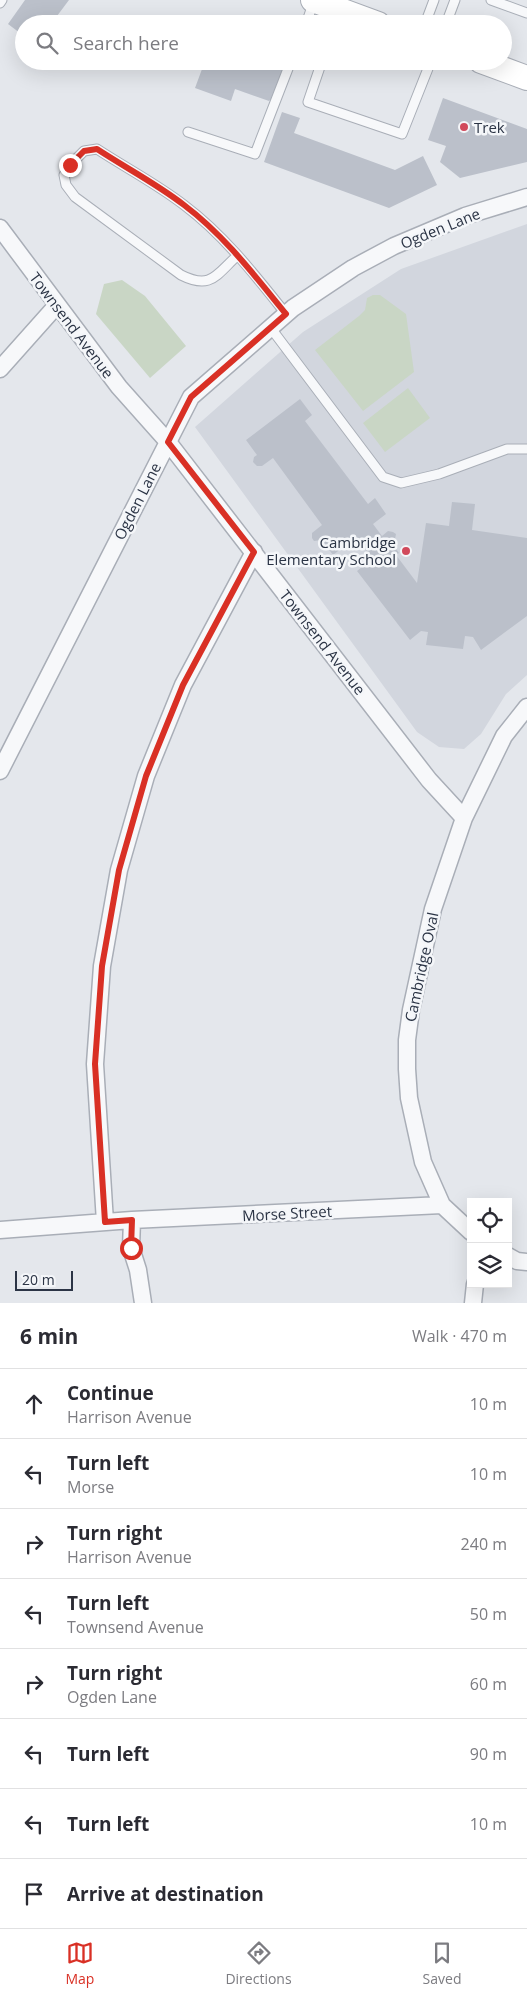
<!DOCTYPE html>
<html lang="en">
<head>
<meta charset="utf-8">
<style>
  body { margin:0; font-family:"Open Sans",sans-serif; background:#f7f7f7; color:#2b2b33 }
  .controls { position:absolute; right:15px; bottom:15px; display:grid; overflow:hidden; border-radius:0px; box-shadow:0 5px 20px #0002 }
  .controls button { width:45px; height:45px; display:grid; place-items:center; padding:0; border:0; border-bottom:1px solid #e1e1e2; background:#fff; color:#2b2b33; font:25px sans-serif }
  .scale { position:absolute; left:15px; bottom:12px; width:58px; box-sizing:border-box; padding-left:5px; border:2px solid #2b3445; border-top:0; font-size:14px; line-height:18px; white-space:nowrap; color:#2b3445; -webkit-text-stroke:4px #f4f6f9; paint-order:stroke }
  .stop { position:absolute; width:15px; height:15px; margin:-11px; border:4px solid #d93025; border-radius:50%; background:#fff }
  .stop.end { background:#d93025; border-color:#fff; box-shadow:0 1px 5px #0008 }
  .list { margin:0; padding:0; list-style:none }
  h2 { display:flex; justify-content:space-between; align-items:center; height:65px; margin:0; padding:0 20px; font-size:21px }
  h2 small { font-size:16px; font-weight:400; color:#7c7c81 }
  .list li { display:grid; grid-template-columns:32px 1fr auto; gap:15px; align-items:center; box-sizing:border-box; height:70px; padding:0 20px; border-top:1px solid #e1e1e2 }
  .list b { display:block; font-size:19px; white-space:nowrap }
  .list p { margin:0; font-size:16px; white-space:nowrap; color:#7c7c81 }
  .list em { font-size:16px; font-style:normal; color:#7c7c81 }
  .icon { flex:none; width:28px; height:28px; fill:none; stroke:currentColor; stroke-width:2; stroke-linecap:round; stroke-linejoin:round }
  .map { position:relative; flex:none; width:527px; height:1303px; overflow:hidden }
  .search { position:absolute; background:#fff; box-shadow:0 5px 20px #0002; left:15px; right:15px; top:15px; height:55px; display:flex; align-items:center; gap:12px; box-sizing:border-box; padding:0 18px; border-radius:28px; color:#7c7c81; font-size:19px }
  .sheet { height:625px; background:#fff }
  nav { display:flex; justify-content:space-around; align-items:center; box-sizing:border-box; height:70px; border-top:1px solid #e1e1e2; background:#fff; font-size:14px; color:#7c7c81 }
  nav a { display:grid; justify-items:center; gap:2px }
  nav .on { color:#d93025 }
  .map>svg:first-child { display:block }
  .built { fill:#d2d6de }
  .green { fill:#c9d6c5 }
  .building { fill:#bbc0ca }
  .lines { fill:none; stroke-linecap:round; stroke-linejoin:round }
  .service-casing { stroke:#a9aeb7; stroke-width:11 }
  .minor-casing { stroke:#a9aeb7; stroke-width:19 }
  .secondary-casing { stroke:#a9aeb7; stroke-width:26 }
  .service { stroke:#f7f8fa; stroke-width:9 }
  .minor { stroke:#f7f8fa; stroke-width:16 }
  .secondary { stroke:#fff; stroke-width:24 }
  .route { stroke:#d93025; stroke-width:6 }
  .poi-dot { fill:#d1495b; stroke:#f4f6f9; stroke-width:2 }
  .labels { text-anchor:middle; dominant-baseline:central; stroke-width:5; stroke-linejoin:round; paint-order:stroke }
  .poi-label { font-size:15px; fill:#2b3445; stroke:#f4f6f9; text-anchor:start }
  .street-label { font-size:15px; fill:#2b3445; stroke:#f4f6f9 }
</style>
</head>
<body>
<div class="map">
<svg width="527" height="1303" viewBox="0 0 527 1303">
  <rect width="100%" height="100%" fill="#e4e7ec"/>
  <path class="built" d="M527 224V675L506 694 481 734 464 749 439 747 417 732 195 427 303 332 401 269Z"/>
  <path class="green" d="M122 280 145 296 186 346 150 378 96 314 104 284Z
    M373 295H380L406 314 414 372 363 411 315 350 359 316 365 310 367 298Z
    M408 388 430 418 385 452 363 423Z"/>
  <path class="building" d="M25 0H69L51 24H24V36L8 24Z
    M205 61H286L272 98 269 101 235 89 231 101 195 88Z
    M443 98 527 129V162L460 178 440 162 446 146 428 140Z
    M282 112 300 118 294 133 395 170 423 156 437 185 389 208 264 162Z
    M300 399 312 415 305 421 368 504 375 498 386 514 373 524 382 536 388 531 393 532 396 534 395 539 391 542 399 553 396 555 417 583 426 523 449 526 452 502 475 504 472 530 527 538V616L481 650 473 637 465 636 463 649 426 645 428 632 421 631 410 640 357 571 372 559 356 537 333 555 322 540 314 541 312 538V533L322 525 273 458 262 466H257L253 462 254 457 257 455 246 440Z"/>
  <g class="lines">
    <g class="service-casing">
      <path id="service" d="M491 0 527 13
        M0 3 2 0
        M306 24 314 1
        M425 24 434 0
        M446 24 455 0
        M322 61 308 102 402 134 431 61
        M188 132 255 154 291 61
        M237 256C216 275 211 290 181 275L75 197 66 185 64 175 70 165 84 151 97 149C126 168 157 184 184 205 224 235 255 275 286 314
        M270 327 383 477 401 483 439 474 507 449H527"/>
    </g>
    <g class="minor-casing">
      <path id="minor" d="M0 228 119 387 168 442 429 780 464 818
        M0 369 57 305
        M0 771 191 397 293 308 353 268 394 246 465 216 527 197
        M132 1220 131 1248 138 1270 143 1303
        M105 1222 95 1064 102 966 119 870 146 776 183 685 254 552
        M0 1230 132 1220 442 1205
        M471 1232 442 1205 423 1162 409 1098 407 1069V1040L411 1010 433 909 464 818 504 736 527 707
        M508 1256 517 1261 527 1262
        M473 1303 475 1284"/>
    </g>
    <g class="secondary-casing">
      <path id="secondary" d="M313 0 378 24
        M481 61 527 78"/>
    </g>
    <use href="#service" class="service"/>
    <use href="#minor" class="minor"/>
    <use href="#secondary" class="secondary"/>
  </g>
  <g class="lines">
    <path class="route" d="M70 165 84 151 97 149C126 168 157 184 184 205 224 235 255 276 286 314L191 397 168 442 254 552 183 685 146 776 119 870 102 966 95 1064 105 1222 132 1220 131 1248"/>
  </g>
  <g class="poi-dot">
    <circle cx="464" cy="127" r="5"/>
    <circle cx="406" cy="551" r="5"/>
  </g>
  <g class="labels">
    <g class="poi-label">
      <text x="474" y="127">Trek</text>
      <text x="396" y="542" text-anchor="end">Cambridge<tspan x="396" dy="17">Elementary School</tspan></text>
    </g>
    <g class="street-label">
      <text transform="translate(440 228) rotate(-22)">Ogden Lane</text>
      <text transform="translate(72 325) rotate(53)">Townsend Avenue</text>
      <text transform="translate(137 501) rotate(-63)">Ogden Lane</text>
      <text transform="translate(323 642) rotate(52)">Townsend Avenue</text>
      <text transform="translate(421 967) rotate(-78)">Cambridge Oval</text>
      <text transform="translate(287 1213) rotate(-3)">Morse Street</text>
    </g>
  </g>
</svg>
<div class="controls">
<button><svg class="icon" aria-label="locate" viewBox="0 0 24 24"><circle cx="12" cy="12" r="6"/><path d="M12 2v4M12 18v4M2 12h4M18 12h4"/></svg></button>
<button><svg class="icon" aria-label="layers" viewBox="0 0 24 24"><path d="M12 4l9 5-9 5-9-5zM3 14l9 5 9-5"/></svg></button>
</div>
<div class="scale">20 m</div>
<div class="stop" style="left:131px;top:1248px"></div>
<div class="stop end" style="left:70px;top:165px"></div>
<div class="search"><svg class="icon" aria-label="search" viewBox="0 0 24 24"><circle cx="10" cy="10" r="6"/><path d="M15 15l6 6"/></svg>Search here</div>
</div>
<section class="sheet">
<h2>6 min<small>Walk · 470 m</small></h2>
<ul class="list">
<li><svg class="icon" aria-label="ahead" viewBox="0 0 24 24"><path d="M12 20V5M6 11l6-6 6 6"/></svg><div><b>Continue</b><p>Harrison Avenue</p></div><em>10 m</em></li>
<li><svg class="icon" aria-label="left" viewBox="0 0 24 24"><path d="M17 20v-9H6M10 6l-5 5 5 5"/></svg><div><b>Turn left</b><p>Morse</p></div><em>10 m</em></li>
<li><svg class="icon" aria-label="right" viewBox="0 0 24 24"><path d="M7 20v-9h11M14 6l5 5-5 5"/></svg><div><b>Turn right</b><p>Harrison Avenue</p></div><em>240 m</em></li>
<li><svg class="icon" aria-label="left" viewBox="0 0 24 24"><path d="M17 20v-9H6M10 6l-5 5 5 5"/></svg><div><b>Turn left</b><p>Townsend Avenue</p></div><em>50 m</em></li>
<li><svg class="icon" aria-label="right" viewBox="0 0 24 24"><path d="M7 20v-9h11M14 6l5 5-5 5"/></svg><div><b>Turn right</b><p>Ogden Lane</p></div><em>60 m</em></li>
<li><svg class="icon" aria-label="left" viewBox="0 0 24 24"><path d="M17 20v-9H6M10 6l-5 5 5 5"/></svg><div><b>Turn left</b></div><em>90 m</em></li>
<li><svg class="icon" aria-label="left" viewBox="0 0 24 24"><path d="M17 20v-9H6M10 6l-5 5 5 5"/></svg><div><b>Turn left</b></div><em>10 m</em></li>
<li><svg class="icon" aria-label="arrive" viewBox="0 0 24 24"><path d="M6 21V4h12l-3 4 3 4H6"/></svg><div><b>Arrive at destination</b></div></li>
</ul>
</section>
<nav>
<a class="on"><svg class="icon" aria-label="map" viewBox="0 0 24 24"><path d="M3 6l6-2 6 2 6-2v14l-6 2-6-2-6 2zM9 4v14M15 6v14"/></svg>Map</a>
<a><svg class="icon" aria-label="directions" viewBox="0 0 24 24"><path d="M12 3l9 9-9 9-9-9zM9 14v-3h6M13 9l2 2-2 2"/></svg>Directions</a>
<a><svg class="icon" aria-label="saved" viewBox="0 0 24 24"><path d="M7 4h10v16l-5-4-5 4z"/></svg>Saved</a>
</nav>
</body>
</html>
